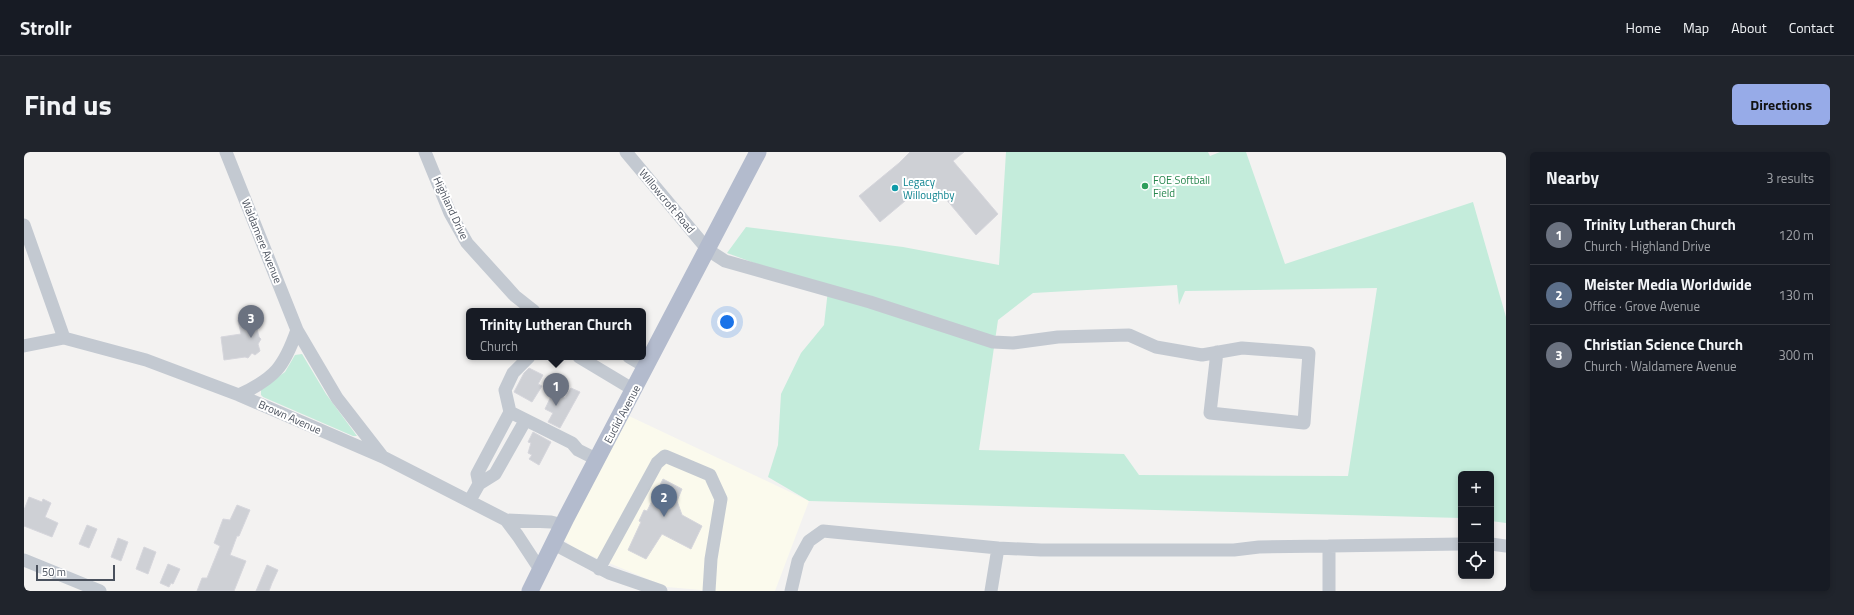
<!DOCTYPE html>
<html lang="en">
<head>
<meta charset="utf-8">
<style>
  body { margin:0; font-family:"Titillium Web",sans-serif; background:#20242c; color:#f1f3f6 }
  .controls { position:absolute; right:12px; bottom:12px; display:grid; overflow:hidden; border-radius:6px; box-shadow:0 2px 6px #0003 }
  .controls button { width:36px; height:36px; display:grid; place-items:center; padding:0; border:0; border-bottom:1px solid #363941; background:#171b24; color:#f1f3f6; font:20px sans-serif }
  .scale { position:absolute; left:12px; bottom:10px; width:79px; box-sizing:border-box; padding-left:4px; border:2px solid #4a515d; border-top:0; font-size:11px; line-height:14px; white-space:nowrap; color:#4a515d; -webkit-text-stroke:3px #fff; paint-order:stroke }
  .you { position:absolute; left:703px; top:170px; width:14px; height:14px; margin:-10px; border:3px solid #fff; border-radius:50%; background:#1a73e8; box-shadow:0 0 0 6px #1a73e833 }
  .badge { display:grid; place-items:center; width:26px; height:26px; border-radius:50%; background:#97abe8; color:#fff; font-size:13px; font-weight:700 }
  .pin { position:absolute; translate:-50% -33px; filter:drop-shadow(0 1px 2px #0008) }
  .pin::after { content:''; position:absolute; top:21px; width:14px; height:12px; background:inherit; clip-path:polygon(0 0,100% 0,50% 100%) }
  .popup { position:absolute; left:442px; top:156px; width:180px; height:52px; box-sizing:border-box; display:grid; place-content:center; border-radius:6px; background:#171b24; filter:drop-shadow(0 1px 3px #0005); font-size:13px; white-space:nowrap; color:#9ea1a6 }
  .popup b { font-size:15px; color:#f1f3f6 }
  .popup::after { content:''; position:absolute; left:50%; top:100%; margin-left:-8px; border:8px solid transparent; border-top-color:#171b24 }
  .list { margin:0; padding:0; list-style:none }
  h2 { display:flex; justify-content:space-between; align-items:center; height:52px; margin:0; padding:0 16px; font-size:17px }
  h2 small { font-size:13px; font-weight:400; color:#9ea1a6 }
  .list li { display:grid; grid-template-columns:26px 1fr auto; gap:12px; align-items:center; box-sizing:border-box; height:60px; padding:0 16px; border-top:1px solid #363941 }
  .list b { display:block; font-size:15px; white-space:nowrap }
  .list p { margin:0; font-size:13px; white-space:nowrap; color:#9ea1a6 }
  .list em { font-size:13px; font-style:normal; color:#9ea1a6 }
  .icon { flex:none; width:22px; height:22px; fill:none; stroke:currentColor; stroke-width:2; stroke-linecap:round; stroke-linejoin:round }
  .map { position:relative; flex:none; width:1482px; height:439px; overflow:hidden; border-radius:6px }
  header { display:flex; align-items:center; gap:24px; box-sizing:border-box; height:56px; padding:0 20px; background:#171b24; border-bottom:1px solid #363941 }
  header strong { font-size:19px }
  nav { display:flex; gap:22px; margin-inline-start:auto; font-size:14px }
  .intro { display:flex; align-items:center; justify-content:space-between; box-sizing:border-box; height:96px; padding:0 24px }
  h1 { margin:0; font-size:28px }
  .button { padding:10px 18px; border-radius:6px; background:#97abe8; color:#111; font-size:14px; font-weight:700 }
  main { display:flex; gap:24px; padding:0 24px }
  aside { flex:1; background:#171b24; border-radius:6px; box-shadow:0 2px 6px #0003 }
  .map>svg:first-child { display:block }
  .commercial { fill:#fbfaed }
  .green { fill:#c4ecdb; fill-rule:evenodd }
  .building { fill:#ced0d5; stroke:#d6d6dc }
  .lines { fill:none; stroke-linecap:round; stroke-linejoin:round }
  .minor { stroke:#c3c9d1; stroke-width:13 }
  .major { stroke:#b3bbcd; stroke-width:17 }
  .leisure-dot { fill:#2e9e5b; stroke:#fff; stroke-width:1.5 }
  .culture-dot { fill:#0f9aa8; stroke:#fff; stroke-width:1.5 }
  .labels { text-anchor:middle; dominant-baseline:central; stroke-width:4; stroke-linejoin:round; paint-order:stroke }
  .leisure-label { font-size:11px; fill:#27864d; stroke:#fff; text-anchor:start }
  .culture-label { font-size:11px; fill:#0d838f; stroke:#fff; text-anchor:start }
  .street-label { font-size:11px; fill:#4a515d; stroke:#fff }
</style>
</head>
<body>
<header>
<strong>Strollr</strong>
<nav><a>Home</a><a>Map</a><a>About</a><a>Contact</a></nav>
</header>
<div class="intro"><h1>Find us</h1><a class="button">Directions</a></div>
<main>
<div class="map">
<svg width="1482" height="439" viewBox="0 0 1482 439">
  <rect width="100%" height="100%" fill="#f3f2f1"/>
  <path class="commercial" d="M605 264 785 349 751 439H688L643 435 551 397 539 387Z"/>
  <path class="green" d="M982 0H1184L1186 4 1196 0H1222L1261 112 1449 50 1482 165V371L1467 369V322H1437V366L785 349 744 325 754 293 757 242 777 201 800 173 804 138 703 101 722 75 879 95 975 113ZM1153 133 1155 153 1161 139 1353 136 1324 324 1115 323 1100 302 955 298 974 168 1009 141Z
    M278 202 302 242 333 284H329L239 245 237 243V237L261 220 271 203Z"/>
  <path class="building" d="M886 0H940L929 9 974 62 952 83 906 28 856 70 835 44 875 11Z
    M230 164 235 185 237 187 234 192 236 199 231 203 228 201 224 206 221 205 200 208 197 185 217 182 214 168Z
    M505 216 519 223 514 232 518 234 508 250 490 240 500 221Z
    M547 236 556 240 536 276 524 270 529 261 521 257 529 240 541 246Z
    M509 280 527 290 515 313 505 307 508 303 504 301 507 291 504 290Z
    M639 327 658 337 653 349 658 363 678 374 667 397 638 382 622 407 604 398 617 370 615 369 620 358 623 359Z
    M5 345 18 350 19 347 27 351 21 365 34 371 28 385 0 374V358Z
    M213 353 226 358 215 384H213L206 403 222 409 210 439H173L178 426H183L196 394 190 391 199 367 206 368Z
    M63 373 73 377 65 396 55 392Z
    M94 386 104 390 97 409 87 405Z
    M120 395 132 400 124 422 112 417Z
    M144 412 156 417 149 432 147 431 145 435 136 431Z
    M243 413 254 418 248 431 245 439H232Z"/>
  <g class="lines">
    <path class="minor" d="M202 0 273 178 313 246 358 304
      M401 0 426 61 443 91 491 144 510 159
      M602 0 684 98 701 109 846 150 969 190 989 191 1034 185 1105 183 1132 195 1178 203 1218 196 1285 201 1280 271 1186 261 1193 200
      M0 73 40 186
      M0 194 40 186 122 208 215 243 359 305 482 368 527 370 539 373
      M555 205 610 238
      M605 205 622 215
      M215 243C251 226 260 215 273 178
      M486 260 481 238 489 221 505 205
      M455 332 471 322 501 269
      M446 348 455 332 453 322 486 260 548 291 554 298 574 308
      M482 368 494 384 517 419
      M530 392 585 421 637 439
      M1467 392 1482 394
      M0 408 76 439
      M575 417 633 311 641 304 686 323 697 347 687 407 685 439
      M767 439 774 409 785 389 799 379 974 396
      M967 439 974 396 1017 398H1210L1235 395 1305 394
      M1305 439V394L1437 392"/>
    <path class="major" d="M506 439 542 366 734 0"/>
  </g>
  <circle class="leisure-dot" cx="1121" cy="34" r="4"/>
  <circle class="culture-dot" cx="871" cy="36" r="4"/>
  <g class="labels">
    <g class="leisure-label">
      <text x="1129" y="28">FOE Softball<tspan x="1129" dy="13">Field</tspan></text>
    </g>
    <g class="culture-label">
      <text x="879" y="30">Legacy<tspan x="879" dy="13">Willoughby</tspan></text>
    </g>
    <g class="street-label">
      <text transform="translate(643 49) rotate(50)">Willowcroft Road</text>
      <text transform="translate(427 56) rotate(65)">Highland Drive</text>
      <text transform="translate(238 89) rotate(68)">Waldamere Avenue</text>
      <text transform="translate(598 262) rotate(-62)">Euclid Avenue</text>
      <text transform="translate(266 265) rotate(24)">Brown Avenue</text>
    </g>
  </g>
</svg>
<div class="controls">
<button>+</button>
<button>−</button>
<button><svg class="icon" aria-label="locate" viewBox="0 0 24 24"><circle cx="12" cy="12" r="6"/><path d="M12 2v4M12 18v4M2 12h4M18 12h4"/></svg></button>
</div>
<div class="scale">50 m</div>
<div class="you"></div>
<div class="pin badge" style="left:532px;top:254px;background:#6b7280">1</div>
<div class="popup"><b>Trinity Lutheran Church</b>Church</div>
<div class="pin badge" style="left:640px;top:365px;background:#5c6f8a">2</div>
<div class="pin badge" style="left:227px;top:186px;background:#6b7280">3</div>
</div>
<aside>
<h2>Nearby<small>3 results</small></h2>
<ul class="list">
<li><span class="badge" style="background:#6b7280">1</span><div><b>Trinity Lutheran Church</b><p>Church · Highland Drive</p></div><em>120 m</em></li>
<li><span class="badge" style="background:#5c6f8a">2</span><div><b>Meister Media Worldwide</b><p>Office · Grove Avenue</p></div><em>130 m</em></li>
<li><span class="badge" style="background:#6b7280">3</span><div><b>Christian Science Church</b><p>Church · Waldamere Avenue</p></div><em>300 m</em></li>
</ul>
</aside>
</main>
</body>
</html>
